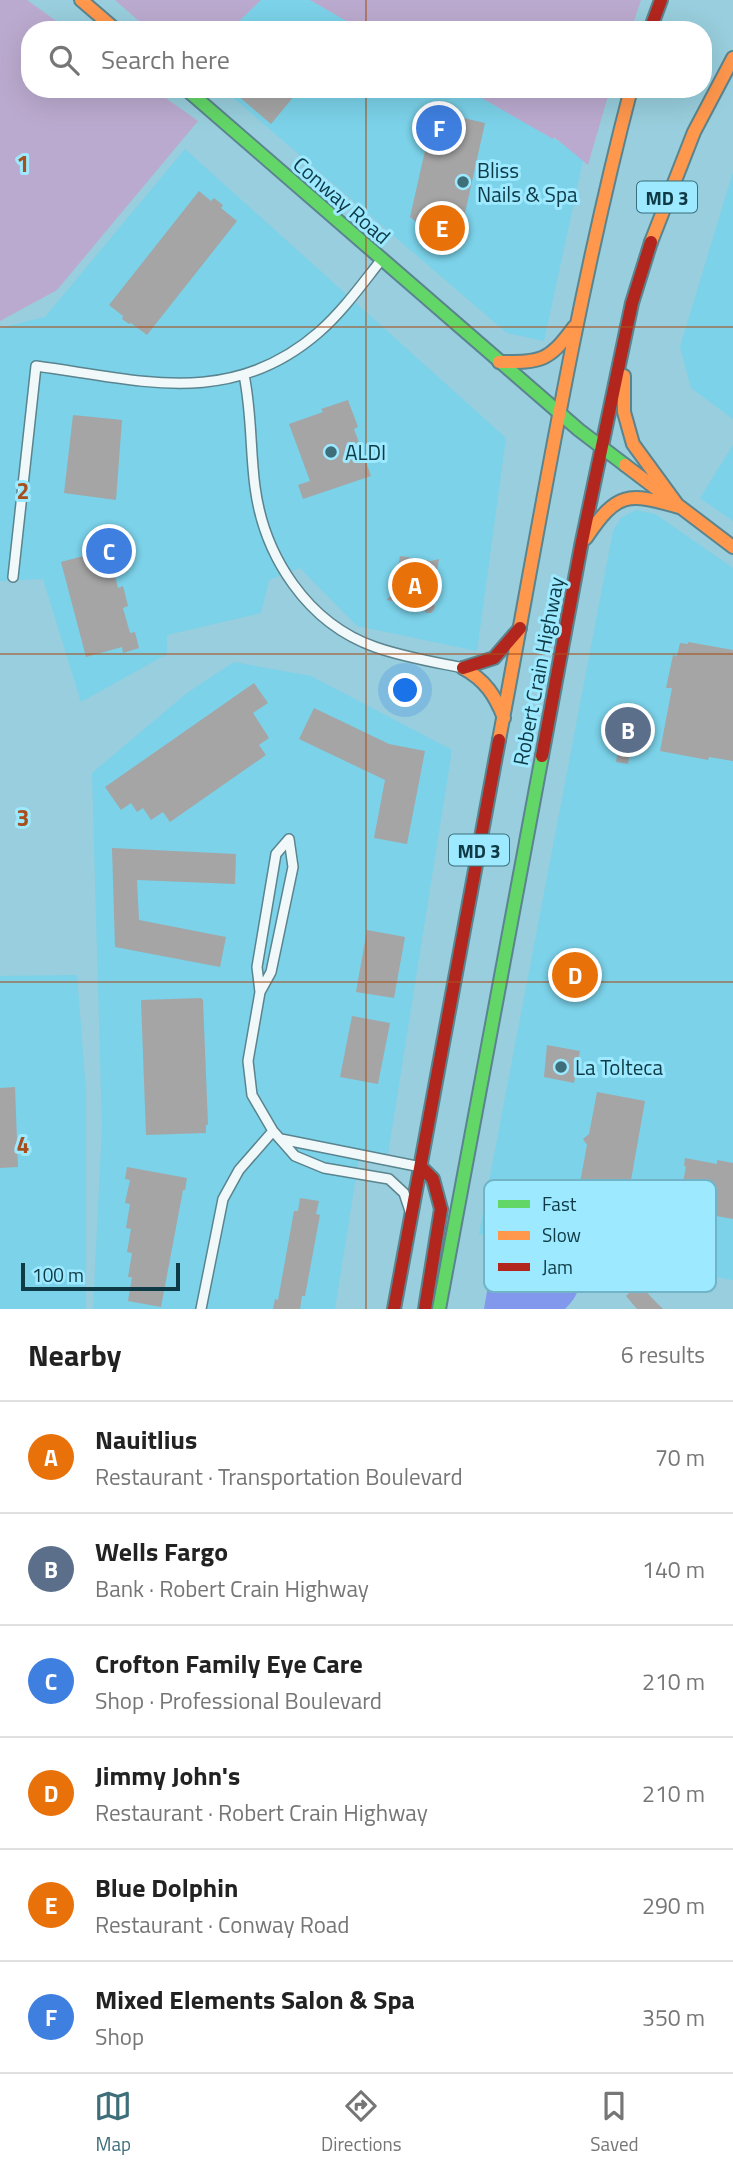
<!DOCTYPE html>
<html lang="en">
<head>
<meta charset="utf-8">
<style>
  body { margin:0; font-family:"Titillium Web",sans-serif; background:#f2f2f2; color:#222 }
  .scale { position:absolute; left:21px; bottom:18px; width:159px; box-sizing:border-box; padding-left:7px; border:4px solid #0e3a45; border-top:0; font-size:19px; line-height:24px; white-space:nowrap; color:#0e3a45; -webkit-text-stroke:5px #9de9ff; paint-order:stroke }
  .you { position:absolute; left:406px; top:691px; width:24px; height:24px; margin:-18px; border:5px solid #fff; border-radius:50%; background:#1a73e8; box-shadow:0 0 0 10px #1a73e833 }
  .badge { display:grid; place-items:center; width:46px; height:46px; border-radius:50%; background:#3e6e7a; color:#fff; font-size:23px; font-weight:700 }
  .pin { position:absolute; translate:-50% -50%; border:4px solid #fff; box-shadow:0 2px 7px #0006 }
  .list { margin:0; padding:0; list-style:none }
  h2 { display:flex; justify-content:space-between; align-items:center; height:91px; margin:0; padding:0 28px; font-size:30px }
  h2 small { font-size:23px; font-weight:400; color:#767676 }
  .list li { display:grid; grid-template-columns:46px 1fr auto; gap:21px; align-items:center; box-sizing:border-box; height:112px; padding:0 28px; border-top:2px solid #e0e0e0 }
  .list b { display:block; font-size:26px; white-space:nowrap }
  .list p { margin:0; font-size:23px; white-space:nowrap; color:#767676 }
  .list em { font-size:23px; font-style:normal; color:#767676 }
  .icon { flex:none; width:38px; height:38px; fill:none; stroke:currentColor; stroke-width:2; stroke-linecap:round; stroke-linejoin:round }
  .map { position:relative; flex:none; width:733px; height:1309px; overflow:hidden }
  .search { position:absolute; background:#fff; box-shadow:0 7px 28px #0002; left:21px; right:21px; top:21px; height:77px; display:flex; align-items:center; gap:18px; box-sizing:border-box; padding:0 24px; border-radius:28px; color:#767676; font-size:26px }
  .sheet { height:763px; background:#fff }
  nav { display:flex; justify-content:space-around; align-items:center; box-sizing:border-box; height:98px; border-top:2px solid #e0e0e0; background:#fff; font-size:19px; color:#767676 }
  nav a { display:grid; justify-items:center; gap:4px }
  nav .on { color:#3e6e7a }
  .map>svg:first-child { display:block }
  .built { fill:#7bd2e9 }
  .green { fill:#bbaacf }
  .water { fill:#8298ec }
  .building { fill:#a5a5a5 }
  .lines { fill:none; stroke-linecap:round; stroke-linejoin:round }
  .street-casing { stroke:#5a848e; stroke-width:12 }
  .fast-casing { stroke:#5a848e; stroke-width:16 }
  .slow-casing { stroke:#5a848e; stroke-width:16 }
  .jam-casing { stroke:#5a848e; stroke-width:16 }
  .street { stroke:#f0f8fa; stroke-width:9 }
  .fast { stroke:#63d668; stroke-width:12 }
  .slow { stroke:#ff974d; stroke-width:12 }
  .jam { stroke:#b3261e; stroke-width:12 }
  .grid { fill:none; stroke:#a7501d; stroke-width:2; stroke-opacity:0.55 }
  .poi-dot { fill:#3e6e7a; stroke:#9de9ff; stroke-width:2.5 }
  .labels { text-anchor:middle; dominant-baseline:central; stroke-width:6; stroke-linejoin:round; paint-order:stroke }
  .shield { fill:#9de9ff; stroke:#396e7d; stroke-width:2 }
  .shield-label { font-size:19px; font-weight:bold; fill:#0e3a45 }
  .poi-label { font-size:21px; fill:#0e3a45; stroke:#9de9ff; text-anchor:start }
  .street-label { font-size:21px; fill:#0e3a45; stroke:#9de9ff }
  .key { fill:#9de9ff; stroke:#72b4c7; stroke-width:2 }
  .key-label { font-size:19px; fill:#0e3a45 }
  .grid-label { font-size:23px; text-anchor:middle; font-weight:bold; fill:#a7501d; stroke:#9de9ff; stroke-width:6; stroke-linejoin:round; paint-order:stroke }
</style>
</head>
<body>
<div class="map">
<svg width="733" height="1309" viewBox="0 0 733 1309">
  <rect width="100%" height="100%" fill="#98cedd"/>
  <path class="built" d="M261 0H310L362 30H230Z
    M223 89H466L584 156 544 341 507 333Z
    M185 149 506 438 477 651 357 626 300 568 269 580 261 613 167 635V654L81 702 43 579 0 581V328L45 317Z
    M733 172V419L691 388 680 347Z
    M733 445V521L700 498Z
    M636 510 655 514 733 568V1280L479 1234 613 531 621 518Z
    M234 662 311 676 452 750 388 1154 360 1151 335 1309H93L102 1127 92 773 187 693Z
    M77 975 86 1091V1309H0V976Z"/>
  <path class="green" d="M0 0H27L69 30H30V89H153L198 121 57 290 0 321Z
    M115 0H261L230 30H149Z
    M310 0H641L631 30H362Z
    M466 89H610L588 165 554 137 553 139Z"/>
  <path class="water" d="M497 1257C511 1257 524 1261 537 1263 565 1269 597 1277 565 1309H484L492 1262Z"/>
  <path class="building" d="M230 89H300L271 124Z
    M434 111 485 123 457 249 450 248 410 217Z
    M199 191 211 201 214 198 223 205 221 208 237 221 147 335 131 323 129 324 122 319 123 316 109 305Z
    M348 400 358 427 354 429 371 476 303 499 298 485 310 481 289 424 323 412 321 409Z
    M73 415 122 420 116 500 64 493Z
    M112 543 117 559 111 560 118 588 123 586 128 606 123 608 130 633 135 632 139 648 123 653 122 647 86 657 61 562 98 552 97 547Z
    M400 556 431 561 439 559 432 601 435 606 434 610 431 613H426L421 605 386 600 404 585 395 584Z
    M688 642 733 650V761L709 757 708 760 660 751 672 688H666L673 655 677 656 680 643 688 644Z
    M254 683 268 703 253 713 269 738 259 745 266 755 170 822 163 812 151 820 143 808 137 812 131 803 121 810 105 787Z
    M314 708 389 744 425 751 407 844 374 838 385 780 299 739Z
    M618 713 643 718 637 747 631 746 628 764 616 762 619 744 613 743Z
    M112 848 236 854 235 884 137 880 139 920 226 937 220 967 115 947Z
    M367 930 405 937 394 998 356 992Z
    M569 964 585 967 581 987 565 984V972H567Z
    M201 998 203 1000 208 1125H206V1133L146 1135 141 1000Z
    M352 1016 390 1023 378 1084 340 1077Z
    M547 1045 580 1051 574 1083 544 1077Z
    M15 1087 18 1167 0 1168V1088Z
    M597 1092 645 1101 628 1197 579 1188 587 1145 583 1139 589 1134Z
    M685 1158 717 1164V1160L733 1163V1219L678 1209 686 1166H684Z
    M127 1167 187 1178 185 1190H183L161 1307 128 1301 132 1277H128L132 1253 127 1252 131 1229 126 1228 130 1204 125 1203 130 1180 125 1179Z
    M300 1198 319 1201 316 1214 320 1215 305 1296H302L300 1309H273L275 1299 278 1300 294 1211H298Z
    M639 1283 651 1297 663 1309H637L626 1296Z"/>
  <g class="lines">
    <g class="street-casing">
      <path id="street" d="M244 375C252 414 250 449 255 487 264 556 307 623 375 647 403 657 434 662 463 668
        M13 577 36 366C140 380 231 409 319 332 343 311 362 284 382 259
        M289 839 276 854 257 967 260 992 248 1061 252 1095 273 1131 295 1156 324 1168 389 1179 404 1193 410 1211
        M260 992 271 972 293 867 289 839
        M281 1139 421 1167
        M201 1309 223 1199 239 1170 273 1131"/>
    </g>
    <g class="fast-casing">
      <path id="fast" d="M186 89 579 430 625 465
        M439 1309 542 756"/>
    </g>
    <g class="slow-casing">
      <path id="slow" d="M81 0 116 30
        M651 242 694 132 733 58
        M499 362C542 362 548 362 574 327
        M624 376V412L633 444 679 507
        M625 465 733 547
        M586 538C617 492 627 492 679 507
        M463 668C485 680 495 695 504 718
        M499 740C540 522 575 303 631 89"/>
    </g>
    <g class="jam-casing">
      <path id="jam" d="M650 30 661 0
        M463 668 494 658 520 628
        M542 756 581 546 632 303 651 242
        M421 1167 433 1179 441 1209 425 1309
        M394 1309 499 740"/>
    </g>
    <use href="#street" class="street"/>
    <use href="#fast" class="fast"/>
    <use href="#slow" class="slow"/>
    <use href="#jam" class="jam"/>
  </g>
  <path class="grid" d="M366 0V30M366 89V1309M0 327H733M0 654H733M0 982H733"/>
  <g class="poi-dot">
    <circle cx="463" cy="182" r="7"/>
    <circle cx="331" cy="452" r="7"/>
    <circle cx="561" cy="1067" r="7"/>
  </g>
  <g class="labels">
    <g class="shield">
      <rect x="637" y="181.5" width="60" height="31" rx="5"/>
      <rect x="449" y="834.5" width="60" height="31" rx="5"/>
    </g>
    <g class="shield-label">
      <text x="667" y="197">MD 3</text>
      <text x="479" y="850">MD 3</text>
    </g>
    <g class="poi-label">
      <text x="477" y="170">Bliss<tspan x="477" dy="24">Nails &amp; Spa</tspan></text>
      <text x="345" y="452">ALDI</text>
      <text x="575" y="1067">La Tolteca</text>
    </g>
    <g class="street-label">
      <text transform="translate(342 200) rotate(41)">Conway Road</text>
      <text transform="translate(538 671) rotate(-79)">Robert Crain Highway</text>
    </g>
  </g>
  <rect x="484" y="1180" width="232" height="112" rx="10" class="key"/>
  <rect x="498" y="1200" width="32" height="8" fill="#63d668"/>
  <rect x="498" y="1231" width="32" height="9" fill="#ff974d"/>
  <rect x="498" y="1263" width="32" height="8" fill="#b3261e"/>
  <g class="key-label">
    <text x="542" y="1211">Fast</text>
    <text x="542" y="1242">Slow</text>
    <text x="542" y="1274">Jam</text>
  </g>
  <g class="grid-label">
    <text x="23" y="172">1</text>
    <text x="23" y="499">2</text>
    <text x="23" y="826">3</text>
    <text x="23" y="1153">4</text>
  </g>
</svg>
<div class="scale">100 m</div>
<div class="you"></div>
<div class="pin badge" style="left:415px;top:585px;background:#e8710a">A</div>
<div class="pin badge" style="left:628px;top:730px;background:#5c6f8a">B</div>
<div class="pin badge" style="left:109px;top:551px;background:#3f7fe0">C</div>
<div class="pin badge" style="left:575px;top:975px;background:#e8710a">D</div>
<div class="pin badge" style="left:442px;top:228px;background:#e8710a">E</div>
<div class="pin badge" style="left:439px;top:128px;background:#3f7fe0">F</div>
<div class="search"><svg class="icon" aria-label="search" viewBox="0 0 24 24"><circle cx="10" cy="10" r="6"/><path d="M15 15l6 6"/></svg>Search here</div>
</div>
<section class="sheet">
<h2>Nearby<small>6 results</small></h2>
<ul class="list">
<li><span class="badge" style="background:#e8710a">A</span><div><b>Nauitlius</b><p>Restaurant · Transportation Boulevard</p></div><em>70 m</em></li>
<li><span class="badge" style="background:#5c6f8a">B</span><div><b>Wells Fargo</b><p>Bank · Robert Crain Highway</p></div><em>140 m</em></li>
<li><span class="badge" style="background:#3f7fe0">C</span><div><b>Crofton Family Eye Care</b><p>Shop · Professional Boulevard</p></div><em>210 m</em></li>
<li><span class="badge" style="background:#e8710a">D</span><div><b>Jimmy John's</b><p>Restaurant · Robert Crain Highway</p></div><em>210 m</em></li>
<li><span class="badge" style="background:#e8710a">E</span><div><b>Blue Dolphin</b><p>Restaurant · Conway Road</p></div><em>290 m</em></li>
<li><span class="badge" style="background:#3f7fe0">F</span><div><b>Mixed Elements Salon &amp; Spa</b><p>Shop</p></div><em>350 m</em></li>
</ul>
</section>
<nav>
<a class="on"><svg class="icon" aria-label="map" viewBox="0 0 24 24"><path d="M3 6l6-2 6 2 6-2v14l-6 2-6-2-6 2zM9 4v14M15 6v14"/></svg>Map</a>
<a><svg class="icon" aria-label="directions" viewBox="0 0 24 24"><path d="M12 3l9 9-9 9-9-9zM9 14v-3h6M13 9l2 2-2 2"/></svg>Directions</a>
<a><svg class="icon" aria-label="saved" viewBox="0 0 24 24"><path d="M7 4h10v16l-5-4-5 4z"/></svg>Saved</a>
</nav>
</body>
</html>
